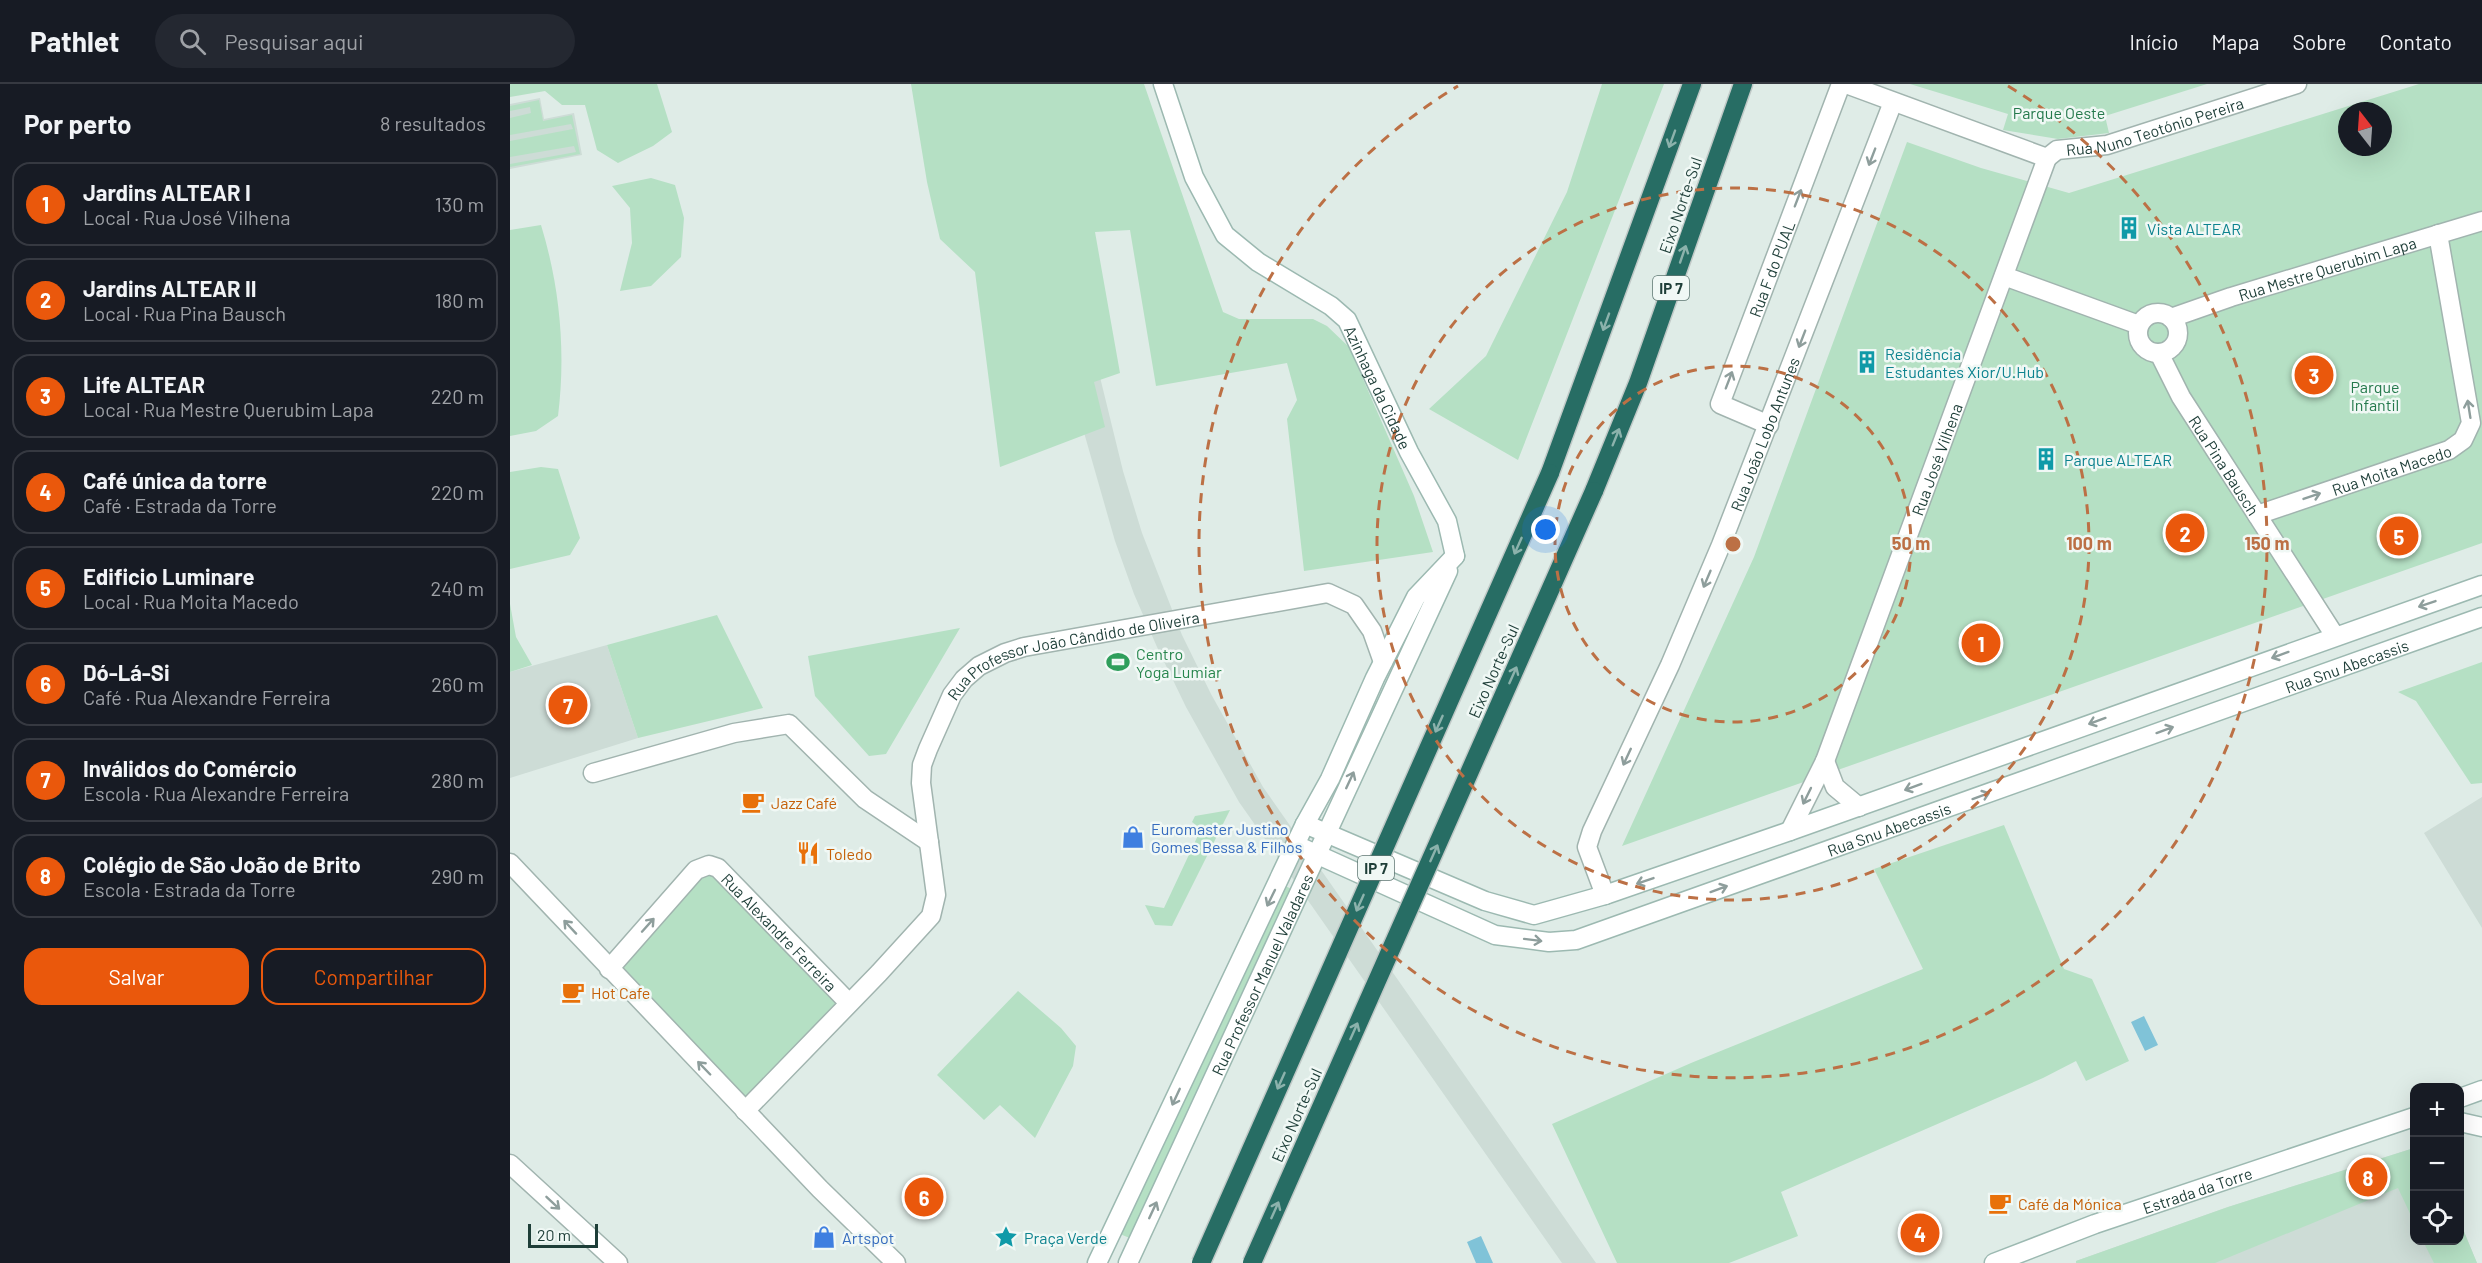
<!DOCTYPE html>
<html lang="pt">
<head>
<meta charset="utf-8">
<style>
  body { margin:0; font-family:Barlow,sans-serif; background:#242831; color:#f1f3f6 }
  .controls { position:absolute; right:18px; bottom:18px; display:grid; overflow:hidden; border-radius:12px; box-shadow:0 6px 24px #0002 }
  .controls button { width:54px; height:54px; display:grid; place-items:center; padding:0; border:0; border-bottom:2px solid #363941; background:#171b24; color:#f1f3f6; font:30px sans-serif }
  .compass { position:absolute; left:1828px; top:18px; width:54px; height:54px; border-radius:50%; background:#171b24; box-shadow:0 6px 24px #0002; rotate:343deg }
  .scale { position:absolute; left:18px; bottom:15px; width:70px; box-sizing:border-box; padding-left:6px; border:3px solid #1e3e38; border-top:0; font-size:16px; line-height:21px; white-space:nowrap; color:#1e3e38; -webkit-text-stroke:4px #f0f8f5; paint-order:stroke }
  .you { position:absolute; left:1036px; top:446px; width:21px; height:21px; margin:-15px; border:4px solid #fff; border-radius:50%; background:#1a73e8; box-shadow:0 0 0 9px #1a73e833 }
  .badge { display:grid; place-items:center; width:39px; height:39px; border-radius:50%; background:#ea580c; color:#fff; font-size:20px; font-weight:700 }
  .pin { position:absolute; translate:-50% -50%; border:3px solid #fff; box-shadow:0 2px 6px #0006 }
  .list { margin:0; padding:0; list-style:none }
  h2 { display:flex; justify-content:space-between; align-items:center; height:78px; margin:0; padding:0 24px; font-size:26px }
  h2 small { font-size:20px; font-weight:400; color:#9ea1a6 }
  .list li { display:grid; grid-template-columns:39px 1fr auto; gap:18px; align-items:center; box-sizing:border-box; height:84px; margin:0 12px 12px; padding:0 12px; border:2px solid #363941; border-radius:18px }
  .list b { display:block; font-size:22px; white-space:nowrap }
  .list p { margin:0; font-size:20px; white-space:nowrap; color:#9ea1a6 }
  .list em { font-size:20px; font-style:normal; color:#9ea1a6 }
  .actions { display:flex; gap:12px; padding:18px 24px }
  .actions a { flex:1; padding:14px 0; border:2px solid #ea580c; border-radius:18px; text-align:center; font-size:21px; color:#ea580c }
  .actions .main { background:#ea580c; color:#fff }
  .icon { flex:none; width:33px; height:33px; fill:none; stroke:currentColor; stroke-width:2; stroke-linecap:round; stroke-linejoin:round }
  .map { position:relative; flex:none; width:1972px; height:1179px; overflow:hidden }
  header { display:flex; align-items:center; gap:36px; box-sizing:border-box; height:84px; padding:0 30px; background:#171b24; border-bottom:2px solid #363941 }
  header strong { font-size:28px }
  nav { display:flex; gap:33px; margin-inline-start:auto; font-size:21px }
  .search { width:420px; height:54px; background:#242831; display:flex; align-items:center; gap:15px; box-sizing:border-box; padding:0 21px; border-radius:33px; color:#9ea1a6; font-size:22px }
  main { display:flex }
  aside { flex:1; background:#171b24 }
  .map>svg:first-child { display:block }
  .built { fill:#cddcd6 }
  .green { fill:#b5e0c4; fill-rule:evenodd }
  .water { fill:#80c3d8 }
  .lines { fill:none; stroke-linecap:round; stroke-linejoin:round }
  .street-casing { stroke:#a1b4af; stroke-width:21 }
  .secondary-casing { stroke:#9cb9b1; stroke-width:21 }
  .highway-casing { stroke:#c0c9c7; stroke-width:21 }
  .street { stroke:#fff; stroke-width:18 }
  .secondary { stroke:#fff; stroke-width:18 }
  .highway { stroke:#276d64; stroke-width:18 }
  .highway-bridge-casing { stroke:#c0c9c7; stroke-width:21; stroke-linecap:butt }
  .highway-bridge { stroke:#276d64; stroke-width:18 }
  .oneway { stroke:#8cb2ac }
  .oneway2 { stroke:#8e9e9c }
  .ring { fill:none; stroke:#bc7045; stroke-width:3; stroke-dasharray:10 8 }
  .labels { text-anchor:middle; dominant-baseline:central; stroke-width:5; stroke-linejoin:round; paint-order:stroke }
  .shield { fill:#f0f8f5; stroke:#5d7671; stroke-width:1.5 }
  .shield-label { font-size:15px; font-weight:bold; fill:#1e3e38 }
  .park-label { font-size:16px; fill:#24794c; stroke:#f0f8f5 }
  .street-label { font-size:16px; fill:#1e3e38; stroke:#f0f8f5 }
  .culture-label { font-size:16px; fill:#0d838f; stroke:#f0f8f5; text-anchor:start }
  .leisure-label { font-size:16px; fill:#27864d; stroke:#f0f8f5; text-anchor:start }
  .food-label { font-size:16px; fill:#c56008; stroke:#f0f8f5; text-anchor:start }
  .shop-label { font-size:16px; fill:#366cbe; stroke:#f0f8f5; text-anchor:start }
  .centre { fill:#bc7045; stroke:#f0f8f5; stroke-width:3 }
  .ring-label { font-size:18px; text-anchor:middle; font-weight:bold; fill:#bc7045; stroke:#f0f8f5; stroke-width:5; stroke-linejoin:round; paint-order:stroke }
</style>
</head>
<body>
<header>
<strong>Pathlet</strong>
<div class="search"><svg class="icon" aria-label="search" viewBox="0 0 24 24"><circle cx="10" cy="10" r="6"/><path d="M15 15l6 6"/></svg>Pesquisar aqui</div>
<nav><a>Início</a><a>Mapa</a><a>Sobre</a><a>Contato</a></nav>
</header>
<main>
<aside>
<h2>Por perto<small>8 resultados</small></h2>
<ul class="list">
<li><span class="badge">1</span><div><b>Jardins ALTEAR I</b><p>Local · Rua José Vilhena</p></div><em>130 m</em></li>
<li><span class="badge">2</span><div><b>Jardins ALTEAR II</b><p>Local · Rua Pina Bausch</p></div><em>180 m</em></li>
<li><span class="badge">3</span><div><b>Life ALTEAR</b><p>Local · Rua Mestre Querubim Lapa</p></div><em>220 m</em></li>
<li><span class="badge">4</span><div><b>Café única da torre</b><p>Café · Estrada da Torre</p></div><em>220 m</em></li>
<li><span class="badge">5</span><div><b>Edificio Luminare</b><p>Local · Rua Moita Macedo</p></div><em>240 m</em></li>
<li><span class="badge">6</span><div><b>Dó-Lá-Si</b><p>Café · Rua Alexandre Ferreira</p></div><em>260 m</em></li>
<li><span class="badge">7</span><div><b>Inválidos do Comércio</b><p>Escola · Rua Alexandre Ferreira</p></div><em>280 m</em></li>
<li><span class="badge">8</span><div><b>Colégio de São João de Brito</b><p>Escola · Estrada da Torre</p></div><em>290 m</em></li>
</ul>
<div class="actions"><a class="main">Salvar</a><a>Compartilhar</a></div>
</aside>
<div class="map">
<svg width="1972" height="1179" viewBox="0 0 1972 1179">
  <rect width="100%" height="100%" fill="#dfece7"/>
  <path class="built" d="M567 0 589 289 613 387 632 449 672 551 701 610 753 703 1086 1179H1052L729 718 676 623 647 563 624 510 605 457 573 345Z
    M30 14 34 35 64 29 72 71 0 85V20Z
    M97 561 128 654 0 694V588Z
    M1972 713V844L1914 749Z
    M1904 1064V1156H1950V1138L1967 1179H1566V1177L1718 1123Z"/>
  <path class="green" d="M0 0H147L162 48 143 62 108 79 87 66 75 21H52L35 7 0 13Z
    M401 0H634L713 228 729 235H803L817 242 839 263 904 412 923 468 794 487 777 335 787 316 777 279 646 302 620 146 585 148 610 289 584 298 595 343 490 383 465 188 430 155 417 98Z
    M1092 0H1154L1008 376 919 325 976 272 1057 108Z
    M1400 0H1697L1595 32 1599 49 1548 55 1493 46 1498 30Z
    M1909 0H1972V459L1112 762 1244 473 1397 58 1471 84 1559 109ZM1837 27H1873V63H1837Z
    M29 16 33 37 62 31 70 70 0 83V80L66 68 64 62 0 73V57L63 45 61 40 0 51V34L21 29 20 23 0 27V22Z
    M141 94 165 101 174 134 171 173 141 202 110 207 122 159 120 124 102 102Z
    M31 141C50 203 56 268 48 332L26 347 0 352V146Z
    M31 383 48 385 70 454 60 471 0 485V388Z
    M0 520 6 553 22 581 0 588Z
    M207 531 253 624 128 654 97 561Z
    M450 544 376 670 359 672 305 612 298 572Z
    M1972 578V699L1961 700 1906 617 1888 608Z
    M720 726 662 842 645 841 635 821 654 824 691 745 682 738 685 732Z
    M1494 741 1554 885 1582 895 1619 977 1576 997 1566 977 1533 994 1271 1108 1288 1152 1219 1179H1107L1042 1040 1181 979 1413 885 1364 785Z
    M193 782 339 919 235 1027 99 885Z
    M771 800 786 807 622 1155 610 1150Z
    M508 907 551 944 566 962 563 982 525 1054 490 1021 474 1036 427 991Z
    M1904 1064V1138L1888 1104 1705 1179H1566V1177L1718 1123Z
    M1950 1138 1967 1179H1924L1913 1157 1950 1156Z"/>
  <path class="water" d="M1634 932 1648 961 1635 967 1621 938Z
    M971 1152 983 1179H966L957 1158Z"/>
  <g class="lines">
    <g class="street-casing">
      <g id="street">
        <path id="s1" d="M1336 0 1537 74 1547 66 1597 61 1787 0"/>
        <path d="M1494 192 1629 241"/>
        <circle cx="1648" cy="249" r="20"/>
        <path id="s2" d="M1661 234 1721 213 1972 137"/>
        <path id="s3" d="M1649 269 1671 313 1825 552"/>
        <path id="s4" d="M1259 341 1210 320 1331 0"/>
        <path id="s5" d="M1747 431 1939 366 1953 356 1961 339 1928 150"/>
        <path d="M1315 677 1325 703 1349 723"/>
        <path d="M83 689 224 649 279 640 355 715 419 758"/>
        <path id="s6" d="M1280 747 1315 677 1537 74"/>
        <path d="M0 779 310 1105 386 1179"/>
        <path id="s7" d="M1095 811 1077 763 1082 747 1160 581 1211 461 1383 18"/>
        <path id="s8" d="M99 885 186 786 199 781 208 784 339 919"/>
        <path id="s9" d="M235 1027 369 889 421 832 426 811 411 699 412 681 418 665 442 611 454 595 469 582 495 569 514 563 818 509 844 521 862 547 873 578"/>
        <path d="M0 1080 108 1179"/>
      </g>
    </g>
    <g class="secondary-casing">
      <g id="secondary">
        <path id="s10" d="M653 0 684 93 715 151 748 178 821 222 837 236 899 368 937 437 945 472"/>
        <path d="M795 740 975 817 1024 831 1095 811 1280 747 1972 501"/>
        <path id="s11" d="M786 761 985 851 1039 858 1066 856 1972 533"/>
        <path d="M1950 1014 1972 1006"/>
        <path d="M1950 1038 1972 1043"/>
        <path d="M587 1179 795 740 820 695 865 594 906 513 945 472"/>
        <path id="s12" d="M618 1179 938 487"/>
        <path id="s13" d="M1484 1179 1585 1140 1904 1033"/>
      </g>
    </g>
    <g class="highway-casing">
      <path id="highway" d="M1040 389 1182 0
        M1084 407 1128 299 1233 0"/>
    </g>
    <use href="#street" class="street"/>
    <use href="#secondary" class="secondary"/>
    <use href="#highway" class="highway"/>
    <g class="highway-bridge-casing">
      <path id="highway-bridge" d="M691 1179 1040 389
        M742 1179 1084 407"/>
    </g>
    <use href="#highway-bridge" class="highway-bridge"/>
  </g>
  <defs><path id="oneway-shaft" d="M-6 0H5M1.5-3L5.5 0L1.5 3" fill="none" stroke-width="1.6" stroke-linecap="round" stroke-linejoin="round" transform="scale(1.5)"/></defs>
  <g class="oneway">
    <use href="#oneway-shaft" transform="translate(1162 55) rotate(110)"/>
    <use href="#oneway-shaft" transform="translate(1173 170) rotate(-71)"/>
    <use href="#oneway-shaft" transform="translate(1096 238) rotate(110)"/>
    <use href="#oneway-shaft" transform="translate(1106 353) rotate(-68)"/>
    <use href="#oneway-shaft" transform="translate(1008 462) rotate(114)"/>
    <use href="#oneway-shaft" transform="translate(1003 591) rotate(-66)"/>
    <use href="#oneway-shaft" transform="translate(929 640) rotate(114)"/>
    <use href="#oneway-shaft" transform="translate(924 769) rotate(-66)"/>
    <use href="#oneway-shaft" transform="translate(850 819) rotate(114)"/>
    <use href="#oneway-shaft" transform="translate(844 947) rotate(-66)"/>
    <use href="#oneway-shaft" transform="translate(771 997) rotate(114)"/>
    <use href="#oneway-shaft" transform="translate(765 1126) rotate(-66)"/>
  </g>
  <g class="oneway2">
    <use href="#oneway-shaft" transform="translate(1362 73) rotate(111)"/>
    <use href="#oneway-shaft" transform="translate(1288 114) rotate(-69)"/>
    <use href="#oneway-shaft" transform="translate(1292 255) rotate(111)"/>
    <use href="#oneway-shaft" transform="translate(1219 296) rotate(-69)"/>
    <use href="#oneway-shaft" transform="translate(1959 325) rotate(-99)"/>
    <use href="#oneway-shaft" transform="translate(1802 412) rotate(-19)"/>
    <use href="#oneway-shaft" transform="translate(1197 495) rotate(113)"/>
    <use href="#oneway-shaft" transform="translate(1917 520) rotate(161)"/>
    <use href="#oneway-shaft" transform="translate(1770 571) rotate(160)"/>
    <use href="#oneway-shaft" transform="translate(1587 637) rotate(160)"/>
    <use href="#oneway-shaft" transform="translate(1655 646) rotate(-20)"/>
    <use href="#oneway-shaft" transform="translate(1117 673) rotate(115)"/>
    <use href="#oneway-shaft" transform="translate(840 696) rotate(-65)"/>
    <use href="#oneway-shaft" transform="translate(1403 703) rotate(160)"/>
    <use href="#oneway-shaft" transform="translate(1297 712) rotate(116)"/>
    <use href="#oneway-shaft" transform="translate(1471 712) rotate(-20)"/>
    <use href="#oneway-shaft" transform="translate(1135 797) rotate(161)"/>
    <use href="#oneway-shaft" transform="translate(1209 805) rotate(-20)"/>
    <use href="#oneway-shaft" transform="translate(761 814) rotate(116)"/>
    <use href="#oneway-shaft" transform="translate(138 841) rotate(-48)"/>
    <use href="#oneway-shaft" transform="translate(60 843) rotate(-133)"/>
    <use href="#oneway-shaft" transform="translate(1023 856) rotate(7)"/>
    <use href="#oneway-shaft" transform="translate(194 984) rotate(-134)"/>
    <use href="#oneway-shaft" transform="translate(666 1013) rotate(115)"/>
    <use href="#oneway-shaft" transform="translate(43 1119) rotate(43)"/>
    <use href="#oneway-shaft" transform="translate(643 1126) rotate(-65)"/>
  </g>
  <g class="ring">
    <circle cx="1223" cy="460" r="178"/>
    <circle cx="1223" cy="460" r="356"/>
    <path d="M1498 2A534 534 0 1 1 948 2"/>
  </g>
  <defs>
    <g id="building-bare" transform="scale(1.8)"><path d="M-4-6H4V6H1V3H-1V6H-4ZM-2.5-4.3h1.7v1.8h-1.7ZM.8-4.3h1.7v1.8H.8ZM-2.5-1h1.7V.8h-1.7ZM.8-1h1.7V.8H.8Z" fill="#0f9aa8" stroke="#f0f8f5" stroke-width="2.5" paint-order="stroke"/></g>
    <g id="stadium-bare" transform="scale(1.8)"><path d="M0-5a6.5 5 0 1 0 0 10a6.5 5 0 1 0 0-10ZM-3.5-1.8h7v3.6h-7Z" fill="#2e9e5b" stroke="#f0f8f5" stroke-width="2.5" paint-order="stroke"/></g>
    <g id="cafe-bare" transform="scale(1.8)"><path d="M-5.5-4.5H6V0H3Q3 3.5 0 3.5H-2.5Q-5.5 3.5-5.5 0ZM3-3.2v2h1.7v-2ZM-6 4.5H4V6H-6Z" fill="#e8710a" stroke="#f0f8f5" stroke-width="2.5" paint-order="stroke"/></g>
    <g id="shop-bare" transform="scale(1.8)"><path d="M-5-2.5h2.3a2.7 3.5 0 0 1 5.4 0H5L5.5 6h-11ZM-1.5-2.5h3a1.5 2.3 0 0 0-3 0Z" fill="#3f7fe0" stroke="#f0f8f5" stroke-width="2.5" paint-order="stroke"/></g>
    <g id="restaurant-bare" transform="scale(1.8)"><path d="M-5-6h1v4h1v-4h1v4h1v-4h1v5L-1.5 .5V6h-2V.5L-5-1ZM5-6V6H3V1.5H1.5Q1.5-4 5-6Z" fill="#e8710a" stroke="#f0f8f5" stroke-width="2.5" paint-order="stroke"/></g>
    <g id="sight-bare" transform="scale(1.8)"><path d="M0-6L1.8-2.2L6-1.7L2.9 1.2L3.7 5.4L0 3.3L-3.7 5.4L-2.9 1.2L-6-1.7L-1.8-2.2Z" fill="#0f9aa8" stroke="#f0f8f5" stroke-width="2.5" paint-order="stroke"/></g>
  </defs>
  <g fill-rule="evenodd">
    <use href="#building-bare" x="1619" y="144"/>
    <use href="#building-bare" x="1357" y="278"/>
    <use href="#building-bare" x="1536" y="375"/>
    <use href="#stadium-bare" x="608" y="578"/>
    <use href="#cafe-bare" x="243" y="718"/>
    <use href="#shop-bare" x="623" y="753"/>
    <use href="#restaurant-bare" x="298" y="769"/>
    <use href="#cafe-bare" x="63" y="908"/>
    <use href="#cafe-bare" x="1490" y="1119"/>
    <use href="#shop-bare" x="314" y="1153"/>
    <use href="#sight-bare" x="496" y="1153"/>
  </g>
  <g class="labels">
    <g class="shield">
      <rect x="1143" y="192" width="36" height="24" rx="4.5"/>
      <rect x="848" y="772" width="36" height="24" rx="4.5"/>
    </g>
    <g class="shield-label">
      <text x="1161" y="204">IP 7</text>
      <text x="866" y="784">IP 7</text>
    </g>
    <g class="park-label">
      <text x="1549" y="28">Parque Oeste</text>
      <text x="1865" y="302">Parque<tspan x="1865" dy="18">Infantil</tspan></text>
    </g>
    <g class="street-label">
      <text stroke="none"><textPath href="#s1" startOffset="328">Rua Nuno Teotónio Pereira</textPath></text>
      <text transform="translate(1170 121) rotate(-71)">Eixo Norte-Sul</text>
      <text stroke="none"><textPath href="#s2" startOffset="164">Rua Mestre Querubim Lapa</textPath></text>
      <text stroke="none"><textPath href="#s4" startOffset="198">Rua F do PUAL</textPath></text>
      <text stroke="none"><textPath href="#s10" startOffset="387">Azinhaga da Cidade</textPath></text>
      <text stroke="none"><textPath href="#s7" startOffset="501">Rua João Lobo Antunes</textPath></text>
      <text stroke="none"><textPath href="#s6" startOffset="400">Rua José Vilhena</textPath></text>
      <text stroke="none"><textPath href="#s3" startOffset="130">Rua Pina Bausch</textPath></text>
      <text stroke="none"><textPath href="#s5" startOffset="142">Rua Moita Macedo</textPath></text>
      <text stroke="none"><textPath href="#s9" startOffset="630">Rua Professor João Cândido de Oliveira</textPath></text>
      <text stroke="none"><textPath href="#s11" startOffset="1118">Rua Snu Abecassis</textPath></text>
      <text transform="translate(983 587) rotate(-66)">Eixo Norte-Sul</text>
      <text stroke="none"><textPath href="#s11" startOffset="632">Rua Snu Abecassis</textPath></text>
      <text stroke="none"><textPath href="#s8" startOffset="244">Rua Alexandre Ferreira</textPath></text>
      <text stroke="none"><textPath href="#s12" startOffset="318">Rua Professor Manuel Valadares</textPath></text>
      <text transform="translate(786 1031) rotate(-66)">Eixo Norte-Sul</text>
      <text stroke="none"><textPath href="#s13" startOffset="216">Estrada da Torre</textPath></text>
    </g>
    <g class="culture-label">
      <text x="1637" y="144">Vista ALTEAR</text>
      <text x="1375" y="269">Residência<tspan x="1375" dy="18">Estudantes Xior/U.Hub</tspan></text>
      <text x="1554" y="375">Parque ALTEAR</text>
      <text x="514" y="1153">Praça Verde</text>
    </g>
    <g class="leisure-label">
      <text x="626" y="569">Centro<tspan x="626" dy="18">Yoga Lumiar</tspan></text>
    </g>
    <g class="food-label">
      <text x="261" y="718">Jazz Café</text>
      <text x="316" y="769">Toledo</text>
      <text x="81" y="908">Hot Cafe</text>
      <text x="1508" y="1119">Café da Mónica</text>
    </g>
    <g class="shop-label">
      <text x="641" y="744">Euromaster Justino<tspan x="641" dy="18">Gomes Bessa &amp; Filhos</tspan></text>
      <text x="332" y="1153">Artspot</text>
    </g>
  </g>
  <circle cx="1223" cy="460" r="9" class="centre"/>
  <g class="ring-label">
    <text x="1401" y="466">50 m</text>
    <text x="1579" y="466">100 m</text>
    <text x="1757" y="466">150 m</text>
  </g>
</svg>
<div class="controls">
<button>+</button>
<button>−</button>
<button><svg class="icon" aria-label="locate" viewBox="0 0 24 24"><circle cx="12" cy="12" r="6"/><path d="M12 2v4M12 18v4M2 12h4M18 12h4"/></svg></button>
</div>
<svg class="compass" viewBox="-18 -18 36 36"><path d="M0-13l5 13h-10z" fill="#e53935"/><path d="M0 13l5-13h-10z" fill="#9ea1a6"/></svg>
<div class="scale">20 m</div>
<div class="you"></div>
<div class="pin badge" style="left:1471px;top:559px">1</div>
<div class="pin badge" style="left:1675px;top:449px">2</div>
<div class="pin badge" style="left:1804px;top:291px">3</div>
<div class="pin badge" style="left:1410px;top:1149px">4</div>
<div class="pin badge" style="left:1889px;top:452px">5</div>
<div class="pin badge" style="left:414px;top:1113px">6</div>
<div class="pin badge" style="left:58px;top:621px">7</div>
<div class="pin badge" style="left:1858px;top:1093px">8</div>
</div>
</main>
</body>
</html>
